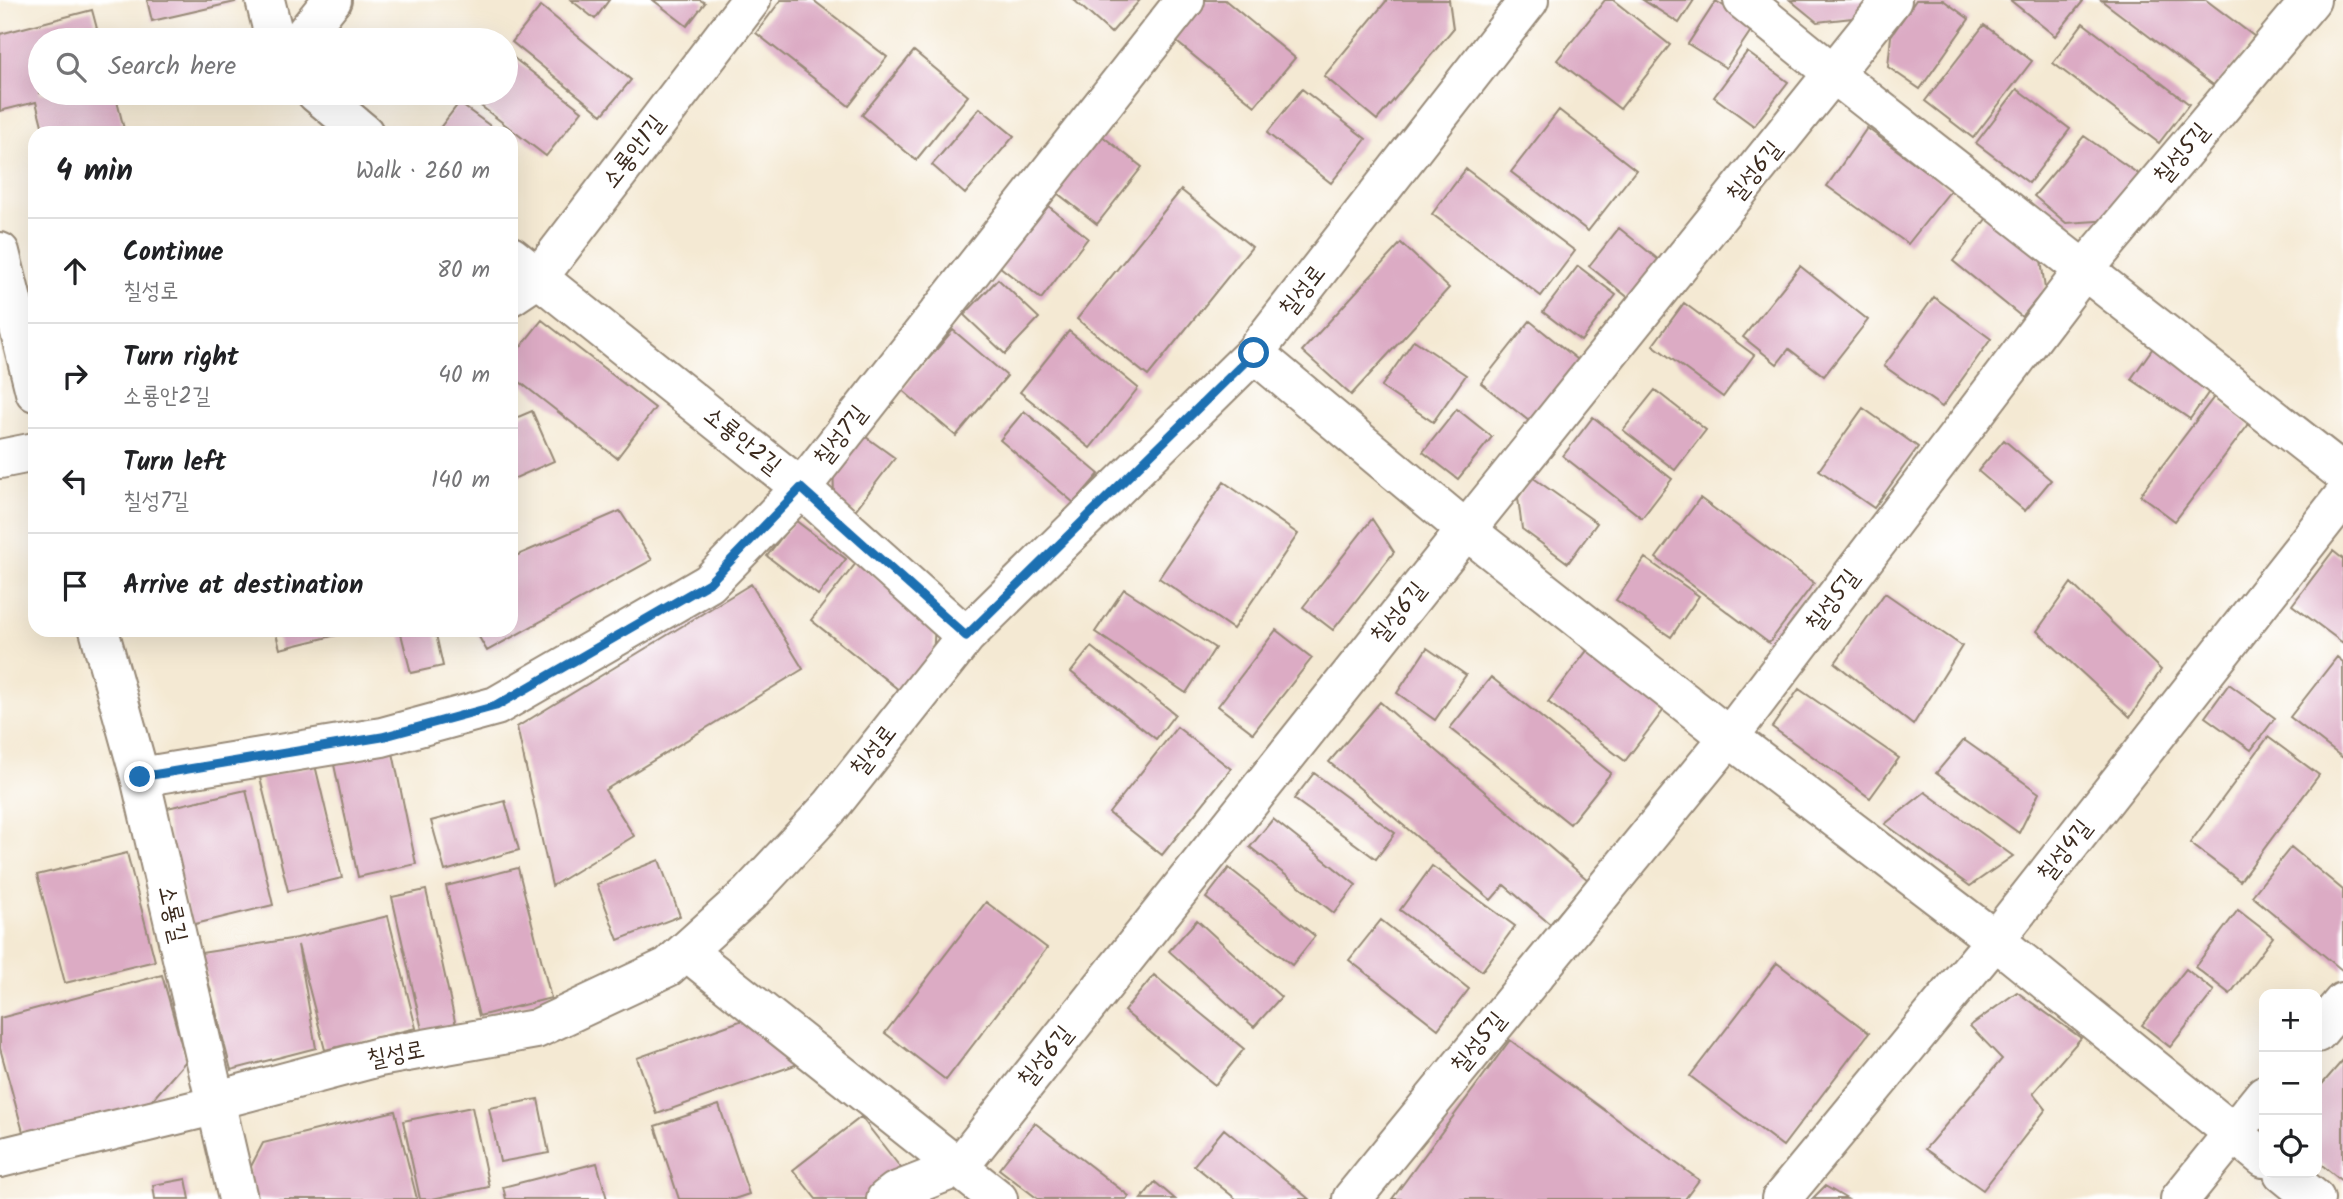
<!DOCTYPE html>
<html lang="en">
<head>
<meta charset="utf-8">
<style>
  body { margin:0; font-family:Kalam,"Poor Story",sans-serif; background:#f2f2f2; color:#202124 }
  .controls { position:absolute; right:21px; bottom:21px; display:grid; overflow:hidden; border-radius:14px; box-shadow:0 7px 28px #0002 }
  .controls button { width:63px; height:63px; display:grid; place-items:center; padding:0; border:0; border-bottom:2px solid #e0e0e0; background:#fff; color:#202124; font:35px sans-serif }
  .stop { position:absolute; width:21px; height:21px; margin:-16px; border:5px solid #1f6fb2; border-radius:50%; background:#fff }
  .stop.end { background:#1f6fb2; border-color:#fff; box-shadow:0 2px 7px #0008 }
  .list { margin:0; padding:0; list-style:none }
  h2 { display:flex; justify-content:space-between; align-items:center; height:91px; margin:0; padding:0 28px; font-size:30px }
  h2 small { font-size:23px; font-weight:400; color:#757577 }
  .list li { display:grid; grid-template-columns:46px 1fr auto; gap:21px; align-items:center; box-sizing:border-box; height:105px; padding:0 28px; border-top:2px solid #e0e0e0 }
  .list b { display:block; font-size:26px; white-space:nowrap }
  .list p { margin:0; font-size:23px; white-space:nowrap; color:#757577 }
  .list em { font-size:23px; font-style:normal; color:#757577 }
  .icon { flex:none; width:38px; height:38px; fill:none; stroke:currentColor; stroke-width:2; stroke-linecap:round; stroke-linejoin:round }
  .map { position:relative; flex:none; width:2343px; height:1199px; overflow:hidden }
  .search { position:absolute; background:#fff; box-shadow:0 7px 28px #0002; left:28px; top:28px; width:490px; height:77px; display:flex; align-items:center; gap:18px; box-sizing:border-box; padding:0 24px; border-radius:38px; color:#757577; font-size:26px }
  .panel { position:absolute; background:#fff; box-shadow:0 7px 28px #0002; left:28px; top:126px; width:490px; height:511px; border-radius:21px }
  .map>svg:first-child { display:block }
  .building { fill:#dcabc4 }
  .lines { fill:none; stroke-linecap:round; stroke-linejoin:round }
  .minor-casing { stroke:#988a78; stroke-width:42 }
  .minor { stroke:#fff; stroke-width:38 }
  .route { stroke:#1f6fb2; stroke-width:9 }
  .labels { text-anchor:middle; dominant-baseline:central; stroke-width:6; stroke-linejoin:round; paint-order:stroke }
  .street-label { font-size:24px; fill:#3b2a1e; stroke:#fff }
</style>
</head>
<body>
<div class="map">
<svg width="2343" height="1199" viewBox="0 0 2343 1199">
  <rect width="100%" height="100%" fill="#fff"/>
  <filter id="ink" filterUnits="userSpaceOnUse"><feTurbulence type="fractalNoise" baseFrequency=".0143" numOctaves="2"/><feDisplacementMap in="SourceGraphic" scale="14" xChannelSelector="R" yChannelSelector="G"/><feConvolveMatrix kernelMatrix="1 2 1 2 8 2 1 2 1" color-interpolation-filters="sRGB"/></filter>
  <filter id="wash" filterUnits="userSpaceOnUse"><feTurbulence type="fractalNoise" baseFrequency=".00686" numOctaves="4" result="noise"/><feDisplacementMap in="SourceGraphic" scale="28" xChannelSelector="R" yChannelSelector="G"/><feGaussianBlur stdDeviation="1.57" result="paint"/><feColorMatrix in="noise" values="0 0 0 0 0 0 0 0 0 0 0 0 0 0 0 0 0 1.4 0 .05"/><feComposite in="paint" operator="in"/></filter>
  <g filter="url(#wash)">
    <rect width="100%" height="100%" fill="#f4e9d3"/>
    <g id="blocks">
      <path class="building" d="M147 0H234L235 2 152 21Z
        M571 0H609L595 19Z
        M653 0H700L705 3 687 26Z
        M781 0H813L887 57 849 106 756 33Z
        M1074 0H1140L1111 33Z
        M1204 0H1225L1295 58 1255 106 1172 38Z
        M1387 0H1449L1453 29 1377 120 1324 76Z
        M1605 0H1613L1670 45 1620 109 1557 60Z
        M1643 0H1694L1679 23Z
        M1790 0H1875L1861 17 1817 22Z
        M1916 0H1943L1969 19 1920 89 1888 67 1891 36Z
        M2010 0H2084L2055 36Z
        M2101 0H2206L2255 37 2216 87Z
        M1716 1 1754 26 1726 68 1688 44Z
        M541 6 631 80 602 115 512 42Z
        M92 10 100 40H40V93H115L125 133H44L36 102 0 111V34Z
        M2083 23 2189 104 2159 143 2053 63Z
        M1984 25 2032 61 1973 138 1925 101Z
        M914 51 968 96 916 160 862 115Z
        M506 52 582 111 546 156 464 93H506Z
        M1747 52 1788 82 1754 126 1714 97Z
        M1302 89 1366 139 1331 183 1267 133Z
        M2017 89 2070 129 2029 183 1976 143Z
        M459 103 500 133H436Z
        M980 108 1014 136 965 194 932 165Z
        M1559 110 1636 170 1588 231 1511 172Z
        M1088 125 1142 167 1097 224 1043 182Z
        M1867 128 1951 190 1908 244 1827 186Z
        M2084 136 2147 180 2113 220 2066 223 2034 196Z
        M1466 169 1575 251 1541 296 1432 214Z
        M1181 190 1252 247 1148 376 1077 319Z
        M1037 197 1088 238 1041 299 990 259Z
        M1994 209 2039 245 2045 289 2022 317 1953 261Z
        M1619 228 1660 261 1630 299 1589 266Z
        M1401 243 1449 288 1351 395 1302 351Z
        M1578 266 1616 295 1581 341 1543 312Z
        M1800 266 1868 320 1824 376 1789 349 1777 364 1743 337Z
        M998 279 1039 318 1005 354 964 315Z
        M1934 297 1991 339 1942 407 1884 366Z
        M1684 303 1754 355 1723 397 1653 345Z
        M542 320 655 408 617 458 511 375V359Z
        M1530 321 1583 364 1534 425 1481 383Z
        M953 330 1007 376 956 436 902 390Z
        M1069 331 1138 388 1090 448 1020 392Z
        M1414 340 1466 375 1433 422 1381 387Z
        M2155 345 2213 386 2190 419 2131 379Z
        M1655 390 1706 430 1675 470 1623 430Z
        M2214 397 2249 424 2175 521 2140 495Z
        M1863 408 1918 447 1874 508 1819 470Z
        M1457 409 1492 437 1458 479 1423 452Z
        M532 411 554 461 511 480V420Z
        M1024 411 1099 474 1074 503 1000 440Z
        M1593 417 1672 479 1642 518 1563 456Z
        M859 432 895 458 853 513 834 497 833 459Z
        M2004 440 2051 480 2025 511 1978 471Z
        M1532 477 1597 523 1568 563 1522 529 1518 498Z
        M1224 482 1298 534 1233 629 1159 578Z
        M1700 498 1814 583 1769 643 1656 558Z
        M620 511 652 560 487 651 475 630H511V558Z
        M1372 519 1394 552 1333 630 1303 607Z
        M795 520 846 559 818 595 767 556Z
        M2333 551 2343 559V643L2292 605Z
        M1645 558 1699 596 1671 637 1616 600Z
        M857 562 935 624 933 657 904 694 811 620Z
        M2071 583 2161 670 2130 717 2037 631Z
        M751 584 803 669 605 790 634 836 552 886 517 727Z
        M1124 589 1215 648 1186 693 1095 632Z
        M1885 593 1962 646 1913 725 1835 663Z
        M275 630H353V631L280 649Z
        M400 630H435L443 666 411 673Z
        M1276 630 1312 658 1253 733 1218 706Z
        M1091 647 1175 714 1156 739 1071 672Z
        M1427 648 1466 675 1435 720 1397 693Z
        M1589 648 1666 707 1625 761 1548 702Z
        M2337 657 2343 662V758L2290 717Z
        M1491 677 1611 773 1570 824 1450 728Z
        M2229 684 2275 718 2251 750 2205 717Z
        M1799 689 1899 758 1870 798 1772 727Z
        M1380 702 1588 880 1550 924 1504 885 1491 900 1329 762Z
        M1177 727 1231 769 1162 855 1109 813Z
        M2268 737 2319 775 2240 881 2190 843Z
        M1964 740 2039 793 2019 833 1936 773Z
        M392 748 416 864 358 877 333 760Z
        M315 765 342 878 288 891 260 778Z
        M1314 773 1395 833 1376 859 1294 799Z
        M246 790 273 905 191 925 163 809Z
        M1925 792 2013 856 1970 886 1885 824Z
        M505 801 519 850 445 871 431 821Z
        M1273 819 1356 885 1334 913 1250 847Z
        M2291 847 2343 890V971L2252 896Z
        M127 853 155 961 65 983 37 875Z
        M659 860 680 916 618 940 597 884Z
        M1432 866 1515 926 1482 971 1400 910Z
        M518 868 551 998 479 1016 446 886Z
        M1229 868 1315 936 1292 965 1206 898Z
        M426 890 456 1026 423 1034 392 897Z
        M986 902 1047 948 946 1080 885 1033Z
        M2238 910 2273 937 2230 994 2195 967Z
        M388 916 416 1028 325 1050 298 945 316 1048 231 1070 201 953 297 938Z
        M1197 920 1281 997 1254 1027 1169 951Z
        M1381 920 1469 989 1438 1029 1349 960Z
        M1777 963 1869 1033 1783 1146 1690 1076Z
        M2186 969 2214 991 2170 1047 2142 1025Z
        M162 975 186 1061 147 1106 25 1139 0 1048V1018Z
        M1154 975 1244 1049 1215 1085 1124 1011Z
        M2017 992 2081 1038 2033 1093 2046 1109 1983 1190 1925 1149 2002 1059 1970 1026Z
        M754 1016 798 1064 657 1114 637 1058Z
        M1510 1040 1699 1180 1685 1199H1392Z
        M2343 1060V1182L2317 1161V1090Z
        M538 1099 549 1153 500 1162 489 1108Z
        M719 1105 749 1194 734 1199H679L655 1126Z
        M472 1107 489 1187 432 1199H420L403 1121Z
        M395 1111 417 1199H250L245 1178 263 1143Z
        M861 1117 904 1172 869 1199H816L793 1170Z
        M1035 1123 1129 1196 1127 1199H1038L999 1169Z
        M1224 1129 1309 1199H1236L1194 1165Z
        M597 1163 607 1199H506L503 1187Z
        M186 1179 190 1199H155L153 1185Z
        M1155 1182 1175 1199H1141Z
        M1825 1186 1847 1199H1812Z"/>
    </g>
  </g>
  <g filter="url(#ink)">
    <use href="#blocks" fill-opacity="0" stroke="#988a78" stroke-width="2"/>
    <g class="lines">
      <g class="minor-casing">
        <path id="minor" d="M265 0 275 40
          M1743 0 1834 74 2343 473
          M300 40 332 0
          M316 93 364 133
          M0 252 35 392
          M511 256 801 488 966 636
          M511 296 538 278 751 0
          M1254 353 1466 530 1729 737 1995 940 2264 1158
          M0 459 35 452
          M99 630 140 777 238 1199
          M140 777 382 737 496 706 709 583 801 488 1185 0
          M686 951 998 1199
          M2317 1033 2343 1002
          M0 1158 217 1105 221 1099 379 1057 536 1029 668 967 750 893 831 806 966 636 1254 353 1529 0
          M2283 1173 2315 1199
          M886 1199 895 1192 959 1167 1466 530 1892 0
          M1352 1199 1729 737 2084 270 2311 0
          M1781 1199 1995 940 2343 497
          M2180 1199 2264 1095"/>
      </g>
      <use href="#minor" class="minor"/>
    </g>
  </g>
  <g class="lines" filter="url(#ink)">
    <path class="route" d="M140 777 382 737 496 706 709 583 801 488 966 636 1254 353"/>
  </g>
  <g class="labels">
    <g class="street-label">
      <text transform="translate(634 152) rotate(-52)">소룡안1길</text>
      <text transform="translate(2182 154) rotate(-50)">칠성5길</text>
      <text transform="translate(1755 172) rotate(-51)">칠성6길</text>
      <text transform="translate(1303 291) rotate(-52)">칠성로</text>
      <text transform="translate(841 436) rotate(-52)">칠성7길</text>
      <text transform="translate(742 441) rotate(39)">소룡안2길</text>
      <text transform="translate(1833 601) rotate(-53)">칠성5길</text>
      <text transform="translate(1399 613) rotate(-51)">칠성6길</text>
      <text transform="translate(874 751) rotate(-52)">칠성로</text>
      <text transform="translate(2065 851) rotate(-52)">칠성4길</text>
      <text transform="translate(172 914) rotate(77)">소룡길</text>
      <text transform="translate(1479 1043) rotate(-51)">칠성5길</text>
      <text transform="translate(396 1055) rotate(-11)">칠성로</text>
      <text transform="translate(1046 1057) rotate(-51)">칠성6길</text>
    </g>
  </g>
</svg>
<div class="controls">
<button>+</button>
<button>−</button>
<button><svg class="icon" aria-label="locate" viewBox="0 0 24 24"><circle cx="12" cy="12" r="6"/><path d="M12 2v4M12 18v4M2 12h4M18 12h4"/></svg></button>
</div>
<div class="stop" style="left:1254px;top:353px"></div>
<div class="stop end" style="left:140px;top:777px"></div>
<div class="search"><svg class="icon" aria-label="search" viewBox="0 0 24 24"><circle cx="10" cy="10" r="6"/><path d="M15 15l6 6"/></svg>Search here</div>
<section class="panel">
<h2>4 min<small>Walk · 260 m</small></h2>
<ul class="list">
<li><svg class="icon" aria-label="ahead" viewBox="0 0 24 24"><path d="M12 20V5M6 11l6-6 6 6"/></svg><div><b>Continue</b><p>칠성로</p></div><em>80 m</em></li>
<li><svg class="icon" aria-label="right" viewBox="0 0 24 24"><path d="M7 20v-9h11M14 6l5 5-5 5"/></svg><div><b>Turn right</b><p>소룡안2길</p></div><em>40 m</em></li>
<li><svg class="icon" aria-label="left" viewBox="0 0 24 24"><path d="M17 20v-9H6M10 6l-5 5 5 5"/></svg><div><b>Turn left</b><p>칠성7길</p></div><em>140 m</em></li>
<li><svg class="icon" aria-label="arrive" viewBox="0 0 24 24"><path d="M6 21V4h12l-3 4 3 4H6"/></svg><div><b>Arrive at destination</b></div></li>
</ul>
</section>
</div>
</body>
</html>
